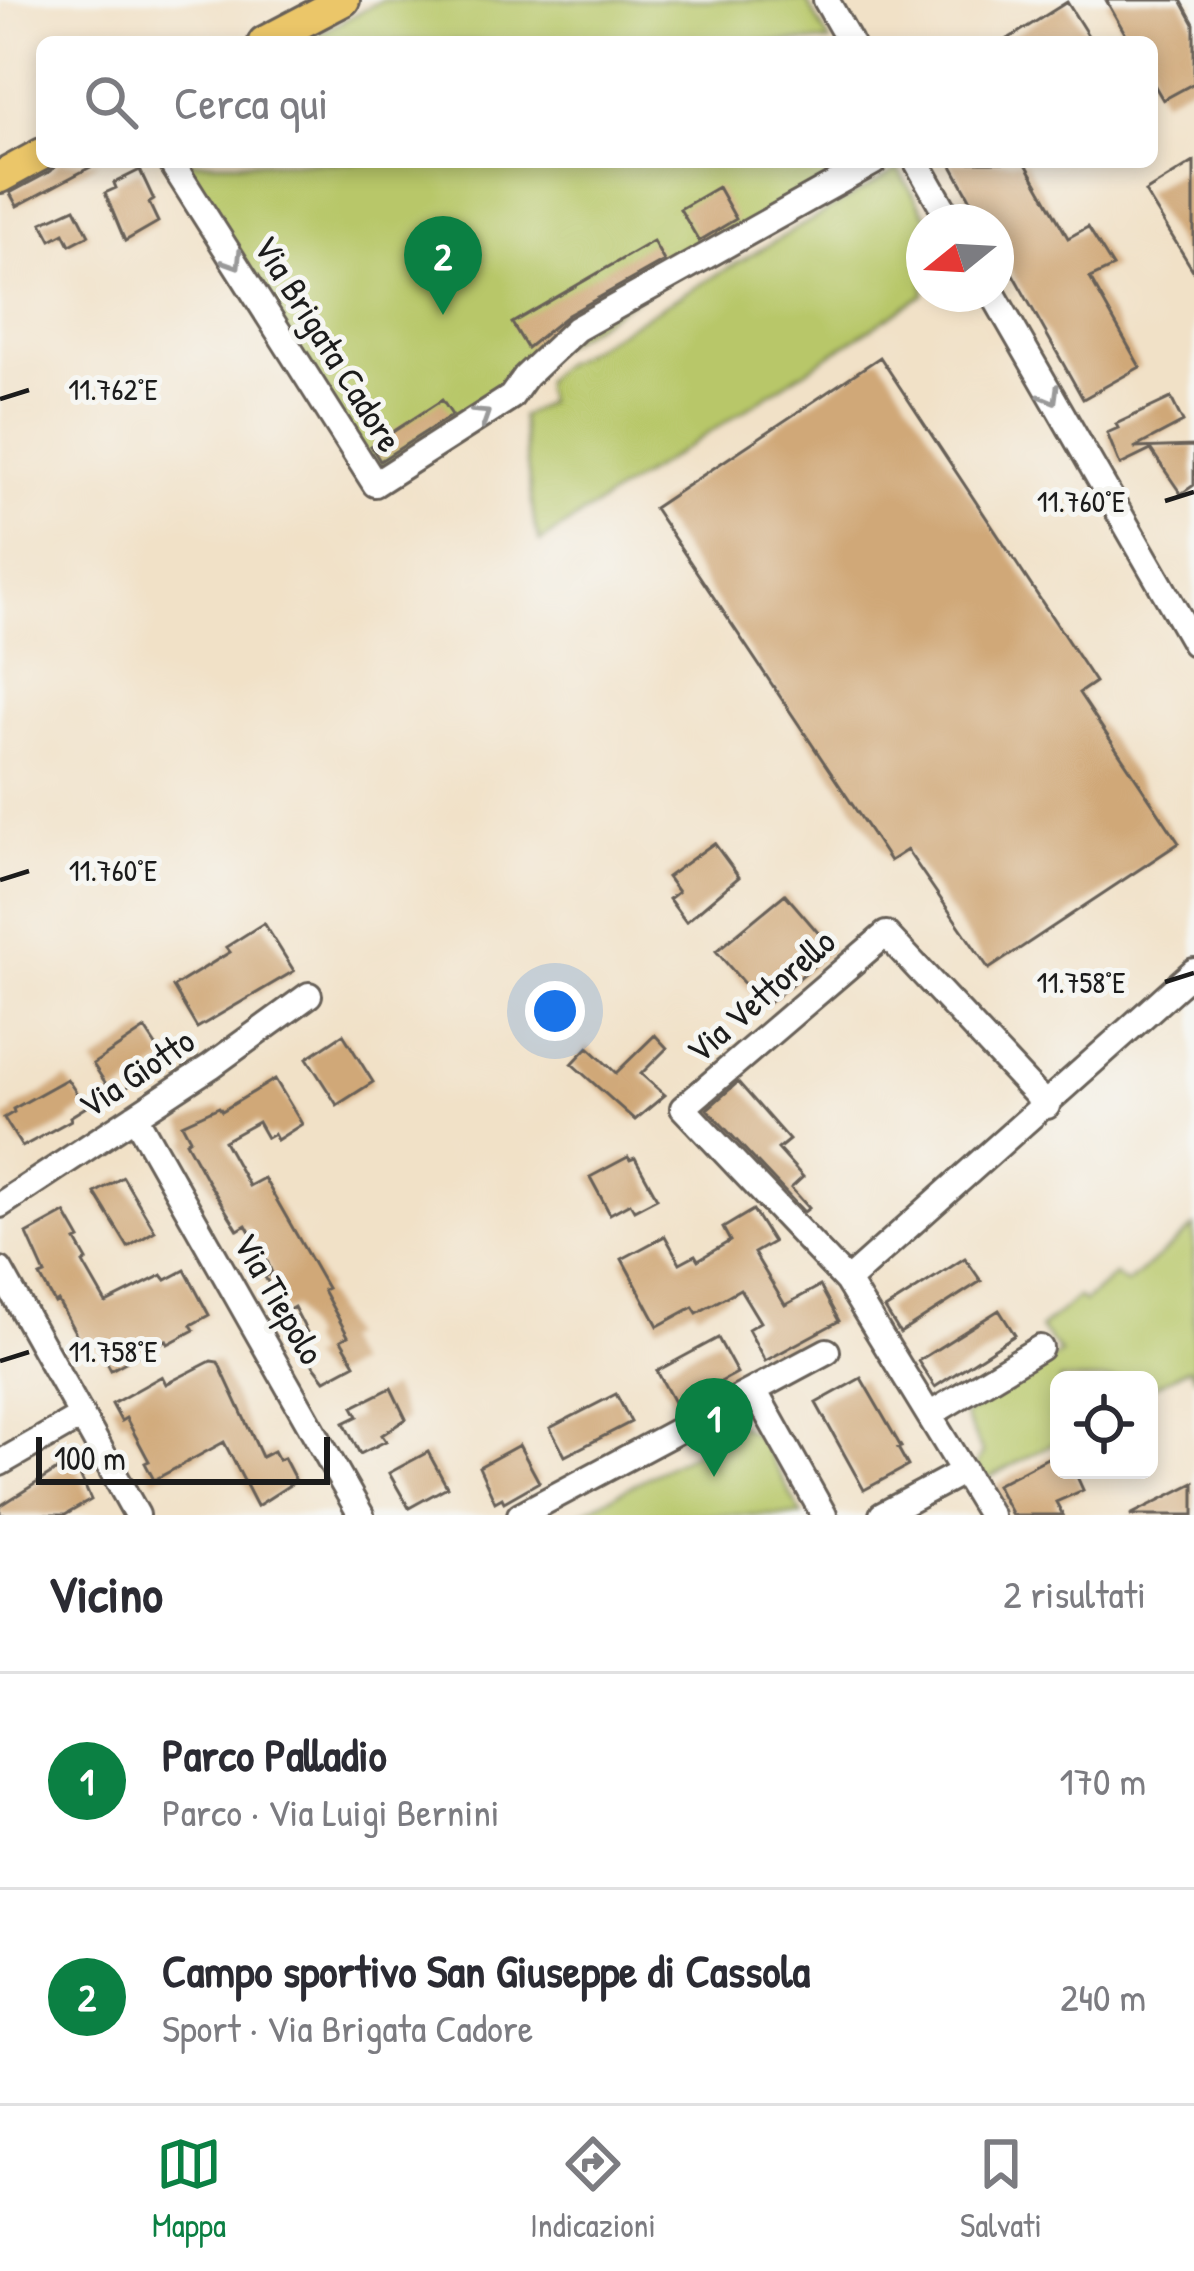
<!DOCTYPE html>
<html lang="it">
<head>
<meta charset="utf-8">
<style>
  body { margin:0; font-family:"Patrick Hand",sans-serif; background:#f2f2f3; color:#2b2b33 }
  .controls { position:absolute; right:36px; bottom:36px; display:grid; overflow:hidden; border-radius:18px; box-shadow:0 6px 18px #0003 }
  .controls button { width:108px; height:108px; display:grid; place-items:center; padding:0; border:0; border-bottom:3px solid #e1e1e2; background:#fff; color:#2b2b33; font:60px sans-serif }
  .compass { position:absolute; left:906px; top:204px; width:108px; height:108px; border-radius:50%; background:#fff; box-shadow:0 6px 18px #0003; rotate:252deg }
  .scale { position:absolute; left:36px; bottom:30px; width:294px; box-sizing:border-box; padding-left:12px; border:6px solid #1c1c1c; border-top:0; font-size:33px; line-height:42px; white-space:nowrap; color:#1c1c1c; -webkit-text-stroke:9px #f6f6f2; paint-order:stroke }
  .you { position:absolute; left:555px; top:1011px; width:42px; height:42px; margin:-30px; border:9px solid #fff; border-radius:50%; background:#1a73e8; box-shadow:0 0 0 18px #1a73e833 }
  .badge { display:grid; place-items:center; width:78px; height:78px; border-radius:50%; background:#0b8043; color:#fff; font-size:39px; font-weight:700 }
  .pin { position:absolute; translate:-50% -99px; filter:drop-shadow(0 3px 6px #0008) }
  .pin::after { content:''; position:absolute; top:63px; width:42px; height:36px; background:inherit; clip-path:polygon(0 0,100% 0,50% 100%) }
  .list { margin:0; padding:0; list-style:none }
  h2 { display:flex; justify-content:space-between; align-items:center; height:156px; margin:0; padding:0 48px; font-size:51px }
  h2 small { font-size:39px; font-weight:400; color:#7c7c81 }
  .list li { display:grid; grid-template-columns:78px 1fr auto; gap:36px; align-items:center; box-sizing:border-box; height:216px; padding:0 48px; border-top:3px solid #e1e1e2 }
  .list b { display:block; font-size:45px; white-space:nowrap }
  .list p { margin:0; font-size:39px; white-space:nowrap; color:#7c7c81 }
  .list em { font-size:39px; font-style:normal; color:#7c7c81 }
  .icon { flex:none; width:66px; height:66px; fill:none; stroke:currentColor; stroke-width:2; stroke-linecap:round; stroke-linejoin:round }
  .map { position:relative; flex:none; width:1194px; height:1515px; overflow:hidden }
  .search { position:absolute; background:#fff; box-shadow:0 6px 18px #0003; left:36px; right:36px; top:36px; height:132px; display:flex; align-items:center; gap:30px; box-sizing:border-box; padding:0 42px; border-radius:18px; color:#7c7c81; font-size:45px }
  .sheet { height:588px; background:#fff }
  nav { display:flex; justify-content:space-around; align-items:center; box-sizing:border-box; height:168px; border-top:3px solid #e1e1e2; background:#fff; font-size:33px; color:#7c7c81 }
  nav a { display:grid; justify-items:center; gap:6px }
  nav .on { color:#0b8043 }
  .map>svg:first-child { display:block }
  .green { fill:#b8c769; stroke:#6a7242; stroke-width:3 }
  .building { fill:#d0a878 }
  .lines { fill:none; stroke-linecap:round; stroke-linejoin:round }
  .minor-casing { stroke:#676158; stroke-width:30 }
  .major-casing { stroke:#676158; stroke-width:36 }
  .minor { stroke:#fff; stroke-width:24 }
  .major { stroke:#ebc669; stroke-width:30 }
  .oneway { stroke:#999 }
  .ticks { fill:none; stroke:#1c1c1c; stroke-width:4.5 }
  .labels { text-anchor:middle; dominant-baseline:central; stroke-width:10; stroke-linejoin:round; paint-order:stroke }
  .street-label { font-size:36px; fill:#1c1c1c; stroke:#f6f6f2 }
  .ticks-label { font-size:30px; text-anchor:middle; fill:#1c1c1c; stroke:#f6f6f2; stroke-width:10; stroke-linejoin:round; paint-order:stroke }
</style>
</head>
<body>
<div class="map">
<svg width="1194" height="1515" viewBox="0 0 1194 1515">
  <rect width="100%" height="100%" fill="#f6f6f2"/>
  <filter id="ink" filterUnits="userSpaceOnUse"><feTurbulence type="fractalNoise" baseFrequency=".00833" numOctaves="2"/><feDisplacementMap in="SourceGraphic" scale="24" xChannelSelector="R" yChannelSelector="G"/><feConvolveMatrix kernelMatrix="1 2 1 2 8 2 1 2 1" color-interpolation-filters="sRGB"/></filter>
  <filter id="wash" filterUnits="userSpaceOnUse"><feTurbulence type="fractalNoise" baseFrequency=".004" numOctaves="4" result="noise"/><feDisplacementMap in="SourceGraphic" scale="48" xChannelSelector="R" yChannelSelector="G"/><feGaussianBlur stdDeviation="2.7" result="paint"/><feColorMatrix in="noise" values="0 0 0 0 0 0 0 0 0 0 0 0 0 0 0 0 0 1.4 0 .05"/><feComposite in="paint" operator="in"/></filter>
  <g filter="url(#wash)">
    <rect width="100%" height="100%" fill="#f1e1c7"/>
    <path class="green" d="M382 0H806L830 42H304Z
      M171 162H849L848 167 510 377 507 386 370 479Z
      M898 170 930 222H924V294L540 542 535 528 521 416 547 403C541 386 543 380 556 368Z
      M1194 1227V1376L1189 1368 1149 1389V1380H1059V1440L985 1480 976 1466 983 1453 964 1415 1061 1353 1040 1329 1078 1297 1084 1302 1115 1275 1127 1284Z
      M735 1422 760 1439 802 1515H577L728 1434 730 1424Z"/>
    <g id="blocks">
      <path class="building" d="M1106 0H1181L1194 24V83L1163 100 1152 81V42H1130Z
        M1067 2 1092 42H1003Z
        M59 162H100L17 206 10 193 51 171Z
        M950 162H1025L1068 238 1088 227 1113 267 1090 278 1140 367 1083 399 996 244V222H983Z
        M1194 162V272L1145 192Z
        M140 170 154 200 149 203 158 222 125 241 105 193 116 188 114 183Z
        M718 187 736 219 699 241 680 209Z
        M75 208 89 235 70 245 64 233 51 240 42 223Z
        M653 241 664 261 568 315 527 348 512 323Z
        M880 357 1095 682 1079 693 1179 843 989 969 907 850 890 861 654 508Z
        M1171 398 1183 422 1134 448 1194 446V485L1181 494 1151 450 1120 465 1107 433 1118 428 1116 424Z
        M442 400 452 415 380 461 371 446Z
        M714 843 739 877 686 922 669 899 678 892 667 877Z
        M785 894 833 950 764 1007 716 951Z
        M264 923 294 971 197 1028 173 987 230 952 226 947Z
        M145 1029 166 1061 114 1096 93 1064Z
        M343 1034 373 1082 337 1105 307 1058Z
        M655 1035 667 1048 641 1074 665 1095 635 1120 572 1064 588 1047 616 1073Z
        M67 1079 86 1107 70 1117 71 1120 22 1147 4 1118 14 1112 13 1109Z
        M275 1079 302 1124 277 1140 274 1134 267 1138 258 1122 224 1141 249 1186 264 1178 327 1288 323 1290 348 1336 341 1340 355 1364 325 1380 308 1358 315 1355 307 1340 310 1338 294 1307 285 1312 265 1277 272 1273 268 1263 246 1225 238 1230 207 1180 186 1142 190 1139 182 1124 219 1107 222 1111Z
        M738 1082 789 1140 778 1149 803 1177 791 1188 809 1208 804 1212 707 1109Z
        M628 1157 630 1160 635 1158 657 1198 634 1210 630 1203 610 1214 590 1177Z
        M123 1177 155 1231 128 1247 95 1193Z
        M753 1210 773 1242 754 1253 785 1305 820 1286 839 1321 765 1361 748 1329 760 1322 740 1289 697 1313 693 1307 658 1326 622 1259 665 1236 680 1263 695 1255 698 1260 730 1241 723 1228Z
        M65 1213 80 1239 76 1241 87 1260 83 1263 106 1303 162 1275 166 1280 185 1270 209 1315 191 1325 194 1330 168 1344 166 1340 111 1370 94 1338 82 1345 58 1301 55 1303 40 1276 45 1274 27 1234Z
        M965 1258 981 1281 900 1333 885 1309Z
        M999 1310 1015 1335 935 1387 918 1361Z
        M718 1338 737 1373 676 1406 657 1371Z
        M211 1361 218 1362 262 1457 274 1451 279 1460 284 1458 296 1481 257 1506 224 1442 154 1480 145 1463 149 1461 126 1418 121 1421 112 1404 162 1376 166 1384Z
        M861 1378 901 1447 898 1448 908 1466 864 1490 816 1403Z
        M391 1388 406 1419 382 1435 386 1441 360 1454 344 1423 358 1416 353 1407Z
        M616 1394 631 1422 565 1456 550 1428Z
        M519 1445 539 1482 504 1502 502 1498 495 1502 479 1467Z
        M428 1452 447 1487 409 1508 389 1473Z
        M1059 1452V1470H1074L1083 1490 1056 1502 1063 1515H1012L996 1485Z
        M73 1460 91 1500 65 1515H0V1506Z
        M1194 1483V1515H1130Z"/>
    </g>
  </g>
  <g filter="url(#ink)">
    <use href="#blocks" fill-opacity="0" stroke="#676158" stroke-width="3"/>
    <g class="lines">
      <g class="minor-casing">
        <path id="minor" d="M826 0 850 42
          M171 162 375 484 511 397 526 376 576 329 874 162
          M917 162 951 222
          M993 294 1194 643
          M135 1116 361 1515
          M0 1205 211 1066 309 995
          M0 1270 137 1515
          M847 1281 1194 971
          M754 1390 824 1515
          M929 1415 1040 1348
          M0 1463 82 1416
          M520 1515 827 1351
          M882 1515 964 1471
          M990 1515 847 1281 683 1108 886 934 1047 1106"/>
      </g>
      <g class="major-casing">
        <path id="major" d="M264 42 344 0
          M0 177 42 154"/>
      </g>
      <use href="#minor" class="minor"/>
      <use href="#major" class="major"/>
    </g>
    <defs><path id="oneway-chevron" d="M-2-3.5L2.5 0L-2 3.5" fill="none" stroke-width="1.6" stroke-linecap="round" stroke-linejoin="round" transform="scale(3)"/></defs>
    <g class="oneway">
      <use href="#oneway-chevron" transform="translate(234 261) rotate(58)"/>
      <use href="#oneway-chevron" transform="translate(1051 396) rotate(60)"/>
      <use href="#oneway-chevron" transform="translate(482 416) rotate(-33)"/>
    </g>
  </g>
  <path class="ticks" d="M0 399 29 390M1165 501 1194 492M0 880 29 871M1165 982 1194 973M0 1361 29 1352"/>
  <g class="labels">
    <g class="street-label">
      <text transform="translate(329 343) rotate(58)">Via Brigata Cadore</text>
      <text transform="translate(760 995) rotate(-41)">Via Vettorello</text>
      <text transform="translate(136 1072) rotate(-34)">Via Giotto</text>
      <text transform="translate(280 1298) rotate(60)">Via Tiepolo</text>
    </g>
  </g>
  <g class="ticks-label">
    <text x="113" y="400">11.762°E</text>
    <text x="1081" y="512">11.760°E</text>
    <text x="113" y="881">11.760°E</text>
    <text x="1081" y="993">11.758°E</text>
    <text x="113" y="1362">11.758°E</text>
  </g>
</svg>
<div class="controls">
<button><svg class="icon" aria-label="locate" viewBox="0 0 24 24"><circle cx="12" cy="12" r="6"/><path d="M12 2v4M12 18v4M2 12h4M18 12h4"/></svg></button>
</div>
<svg class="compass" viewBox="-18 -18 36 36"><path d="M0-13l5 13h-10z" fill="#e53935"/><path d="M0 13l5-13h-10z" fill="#7c7c81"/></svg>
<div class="scale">100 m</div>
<div class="you"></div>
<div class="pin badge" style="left:714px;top:1477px">1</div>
<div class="pin badge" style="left:443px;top:315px">2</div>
<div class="search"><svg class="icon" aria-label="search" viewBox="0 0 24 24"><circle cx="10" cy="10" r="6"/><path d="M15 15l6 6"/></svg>Cerca qui</div>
</div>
<section class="sheet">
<h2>Vicino<small>2 risultati</small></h2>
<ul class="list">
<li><span class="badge">1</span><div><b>Parco Palladio</b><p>Parco · Via Luigi Bernini</p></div><em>170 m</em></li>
<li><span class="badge">2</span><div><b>Campo sportivo San Giuseppe di Cassola</b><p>Sport · Via Brigata Cadore</p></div><em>240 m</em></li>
</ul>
</section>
<nav>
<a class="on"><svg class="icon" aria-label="map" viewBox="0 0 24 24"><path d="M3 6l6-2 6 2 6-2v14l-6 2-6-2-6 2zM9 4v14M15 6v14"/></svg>Mappa</a>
<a><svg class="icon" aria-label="directions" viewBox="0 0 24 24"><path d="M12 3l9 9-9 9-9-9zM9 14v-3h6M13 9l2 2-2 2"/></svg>Indicazioni</a>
<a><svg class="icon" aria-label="saved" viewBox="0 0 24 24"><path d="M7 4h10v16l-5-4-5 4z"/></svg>Salvati</a>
</nav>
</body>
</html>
